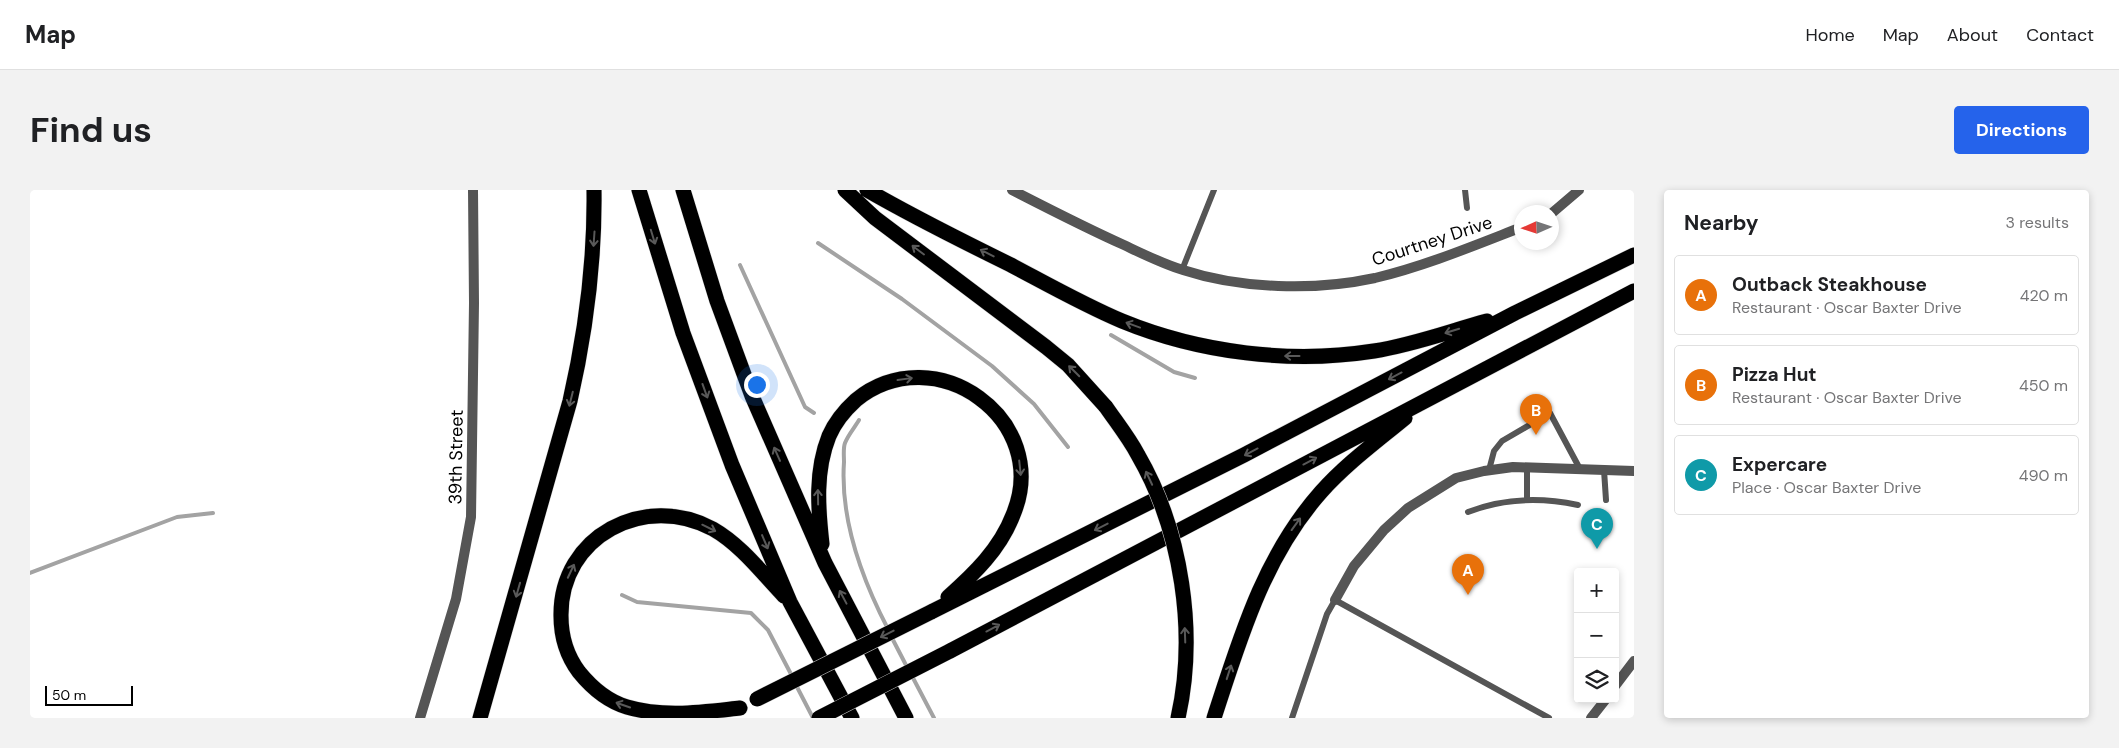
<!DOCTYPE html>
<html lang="en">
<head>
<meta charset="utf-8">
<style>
  body { margin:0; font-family:"DM Sans",sans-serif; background:#f2f2f2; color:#202124 }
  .controls { position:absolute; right:15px; bottom:15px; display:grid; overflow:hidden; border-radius:5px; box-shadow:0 2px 8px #0003 }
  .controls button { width:45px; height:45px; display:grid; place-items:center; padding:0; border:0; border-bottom:1px solid #e0e0e0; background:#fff; color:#202124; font:25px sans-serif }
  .compass { position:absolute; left:1484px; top:15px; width:45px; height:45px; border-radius:50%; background:#fff; box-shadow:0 2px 8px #0003; rotate:267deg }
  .scale { position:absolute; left:15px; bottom:12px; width:88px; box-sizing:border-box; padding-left:5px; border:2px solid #000; border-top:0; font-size:14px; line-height:18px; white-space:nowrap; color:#000; -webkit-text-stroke:4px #fff; paint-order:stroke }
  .you { position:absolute; left:726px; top:194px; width:18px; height:18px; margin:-12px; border:4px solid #fff; border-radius:50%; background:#1a73e8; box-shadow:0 0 0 8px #1a73e833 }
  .badge { display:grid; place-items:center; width:32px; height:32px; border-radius:50%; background:#2563eb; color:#fff; font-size:16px; font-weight:700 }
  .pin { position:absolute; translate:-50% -41px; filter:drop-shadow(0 1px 2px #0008) }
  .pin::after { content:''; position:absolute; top:26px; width:18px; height:15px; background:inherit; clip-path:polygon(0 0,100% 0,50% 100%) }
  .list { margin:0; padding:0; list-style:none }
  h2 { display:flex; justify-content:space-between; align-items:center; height:65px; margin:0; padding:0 20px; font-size:21px }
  h2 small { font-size:16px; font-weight:400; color:#757577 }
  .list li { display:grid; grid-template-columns:32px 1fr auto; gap:15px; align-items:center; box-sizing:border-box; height:80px; margin:0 10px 10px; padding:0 10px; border:1px solid #e0e0e0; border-radius:5px }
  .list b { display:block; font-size:19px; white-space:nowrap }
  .list p { margin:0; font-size:16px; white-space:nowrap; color:#757577 }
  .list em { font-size:16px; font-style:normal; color:#757577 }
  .icon { flex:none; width:28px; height:28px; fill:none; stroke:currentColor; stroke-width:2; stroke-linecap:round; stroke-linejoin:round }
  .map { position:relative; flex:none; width:1604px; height:528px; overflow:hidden; border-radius:5px }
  header { display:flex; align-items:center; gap:30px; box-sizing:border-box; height:70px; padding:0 25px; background:#fff; border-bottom:1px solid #e0e0e0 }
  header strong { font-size:24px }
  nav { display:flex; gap:28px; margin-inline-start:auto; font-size:18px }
  .intro { display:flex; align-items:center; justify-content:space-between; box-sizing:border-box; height:120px; padding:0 30px }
  h1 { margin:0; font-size:35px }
  .button { padding:12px 22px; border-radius:5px; background:#2563eb; color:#fff; font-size:18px; font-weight:700 }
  main { display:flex; gap:30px; padding:0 30px }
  aside { flex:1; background:#fff; border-radius:5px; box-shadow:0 2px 8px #0003 }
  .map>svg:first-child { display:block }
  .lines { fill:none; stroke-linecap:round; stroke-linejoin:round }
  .stream { stroke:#a3a3a3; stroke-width:4 }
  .highway-casing { stroke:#dbdbdb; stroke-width:16 }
  .lane { stroke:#555; stroke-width:6 }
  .street { stroke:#555; stroke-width:10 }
  .highway { stroke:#000; stroke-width:15 }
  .highway-bridge-casing { stroke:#dbdbdb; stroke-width:16; stroke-linecap:butt }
  .highway-bridge { stroke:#000; stroke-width:15 }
  .oneway { stroke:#595959 }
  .labels { text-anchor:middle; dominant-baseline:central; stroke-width:4; stroke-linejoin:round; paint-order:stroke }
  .street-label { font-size:18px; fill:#000; stroke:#fff }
</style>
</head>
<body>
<header>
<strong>Map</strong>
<nav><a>Home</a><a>Map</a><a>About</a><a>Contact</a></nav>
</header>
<div class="intro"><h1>Find us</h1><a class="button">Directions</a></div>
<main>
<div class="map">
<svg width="1604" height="528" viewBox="0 0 1604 528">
  <rect width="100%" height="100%" fill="#fff"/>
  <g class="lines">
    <path class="stream" d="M788 53 872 109 962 176 1004 214 1038 257
      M710 75 775 217 784 223
      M1081 145 1144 182 1165 188
      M829 230C825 237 818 245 815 253 813 258 814 266 814 272 810 329 832 389 858 439
      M0 383 147 327 183 323
      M592 405 607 412 721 423 738 440 763 488
      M861 446 878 479
      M882 486 904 528
      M766 495 783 528"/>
    <g class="highway-casing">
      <path id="highway" d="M609 0 653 143 702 275 760 412 822 528
        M653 0 687 111 722 206 795 373 876 528
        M815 0 845 28 1016 157 1038 175 1076 217
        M837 0C884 27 932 51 981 75 1017 94 1054 115 1092 131 1170 163 1261 174 1344 161 1383 155 1420 141 1457 131
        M792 354C788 318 785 281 799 246 805 232 815 220 826 210 905 146 1023 230 983 325 970 359 944 384 918 407
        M901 422 1214 265 1485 123 1604 65
        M920 461 1604 101
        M710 518C673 522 634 528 597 517 577 511 562 498 549 482 537 466 531 446 531 426 530 346 615 302 683 339 711 355 732 383 754 406
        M450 528 540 211C556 141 565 72 564 0
        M1184 528C1210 448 1234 366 1291 302 1316 274 1346 252 1375 228"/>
    </g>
    <path class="lane" d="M1435 0 1437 18
      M1152 80 1184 0
      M1459 280 1464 261 1472 251 1520 223 1550 279
      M1574 280 1576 310
      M1497 310V277
      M1438 322C1474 308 1510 307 1548 315
      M1262 528 1297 424 1305 410 1519 528"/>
    <path class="street" d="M982 0C1019 19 1056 38 1094 55 1113 64 1133 74 1153 80 1211 99 1285 101 1345 88 1395 76 1443 56 1492 37
      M1522 23 1549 0
      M1305 410 1324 376 1354 340 1378 318 1426 288 1454 281 1483 277 1604 281
      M1585 496 1604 471
      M390 528 426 409 441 327 444 113 443 0
      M1561 528 1576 509"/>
    <use href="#highway" class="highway"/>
    <g class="highway-bridge-casing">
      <path id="highway-bridge" d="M1076 217C1087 233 1099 248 1108 265 1152 341 1167 443 1148 528
        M727 509 901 422
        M789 528 920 461"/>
    </g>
    <use href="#highway-bridge" class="highway-bridge"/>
  </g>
  <defs><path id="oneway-shaft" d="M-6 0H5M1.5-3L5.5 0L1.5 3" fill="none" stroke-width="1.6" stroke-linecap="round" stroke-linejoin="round" transform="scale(1.25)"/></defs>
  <g class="oneway">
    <use href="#oneway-shaft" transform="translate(623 47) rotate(73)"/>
    <use href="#oneway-shaft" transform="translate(564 49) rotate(94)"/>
    <use href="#oneway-shaft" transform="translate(888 60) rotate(-143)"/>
    <use href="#oneway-shaft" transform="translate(957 63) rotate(-153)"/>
    <use href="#oneway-shaft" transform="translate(1103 135) rotate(-160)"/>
    <use href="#oneway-shaft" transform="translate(1422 141) rotate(163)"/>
    <use href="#oneway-shaft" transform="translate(1262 166) rotate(-180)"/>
    <use href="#oneway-shaft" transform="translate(1044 181) rotate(-135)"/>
    <use href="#oneway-shaft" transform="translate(1365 186) rotate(152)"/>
    <use href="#oneway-shaft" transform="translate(875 189) rotate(-8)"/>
    <use href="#oneway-shaft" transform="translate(675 201) rotate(70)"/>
    <use href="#oneway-shaft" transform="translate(541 209) rotate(104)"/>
    <use href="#oneway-shaft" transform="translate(1221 262) rotate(152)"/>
    <use href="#oneway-shaft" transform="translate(747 264) rotate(-114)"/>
    <use href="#oneway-shaft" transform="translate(1280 271) rotate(-28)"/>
    <use href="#oneway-shaft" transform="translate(990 278) rotate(84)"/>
    <use href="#oneway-shaft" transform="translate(1119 288) rotate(-115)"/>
    <use href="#oneway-shaft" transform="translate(788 307) rotate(-91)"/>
    <use href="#oneway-shaft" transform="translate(1266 334) rotate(-54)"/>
    <use href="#oneway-shaft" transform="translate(1071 337) rotate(153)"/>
    <use href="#oneway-shaft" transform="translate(679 338) rotate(26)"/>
    <use href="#oneway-shaft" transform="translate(735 352) rotate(67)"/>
    <use href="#oneway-shaft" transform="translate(541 381) rotate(-65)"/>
    <use href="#oneway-shaft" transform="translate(488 400) rotate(106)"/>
    <use href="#oneway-shaft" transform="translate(813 407) rotate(-118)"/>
    <use href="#oneway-shaft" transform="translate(963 438) rotate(-28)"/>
    <use href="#oneway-shaft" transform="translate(857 444) rotate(153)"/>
    <use href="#oneway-shaft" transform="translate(1155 445) rotate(-92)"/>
    <use href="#oneway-shaft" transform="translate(1199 482) rotate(-72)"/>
    <use href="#oneway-shaft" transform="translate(593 515) rotate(-161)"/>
  </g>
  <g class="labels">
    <g class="street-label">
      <text transform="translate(1402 51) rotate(-18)">Courtney Drive</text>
      <text transform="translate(426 267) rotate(-89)">39th Street</text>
    </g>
  </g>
</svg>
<div class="controls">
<button>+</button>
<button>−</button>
<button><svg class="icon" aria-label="layers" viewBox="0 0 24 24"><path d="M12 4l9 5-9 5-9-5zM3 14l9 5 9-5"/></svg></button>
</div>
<svg class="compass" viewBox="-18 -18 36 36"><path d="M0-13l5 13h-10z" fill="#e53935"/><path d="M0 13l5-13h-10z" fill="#757577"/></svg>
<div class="scale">50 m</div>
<div class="you"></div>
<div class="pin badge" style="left:1438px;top:405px;background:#e8710a">A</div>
<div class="pin badge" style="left:1506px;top:245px;background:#e8710a">B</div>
<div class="pin badge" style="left:1567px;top:359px;background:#0f9aa8">C</div>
</div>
<aside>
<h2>Nearby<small>3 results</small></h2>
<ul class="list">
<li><span class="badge" style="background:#e8710a">A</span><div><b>Outback Steakhouse</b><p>Restaurant · Oscar Baxter Drive</p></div><em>420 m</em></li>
<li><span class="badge" style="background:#e8710a">B</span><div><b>Pizza Hut</b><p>Restaurant · Oscar Baxter Drive</p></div><em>450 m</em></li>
<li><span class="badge" style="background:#0f9aa8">C</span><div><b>Expercare</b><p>Place · Oscar Baxter Drive</p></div><em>490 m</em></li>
</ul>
</aside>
</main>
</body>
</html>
